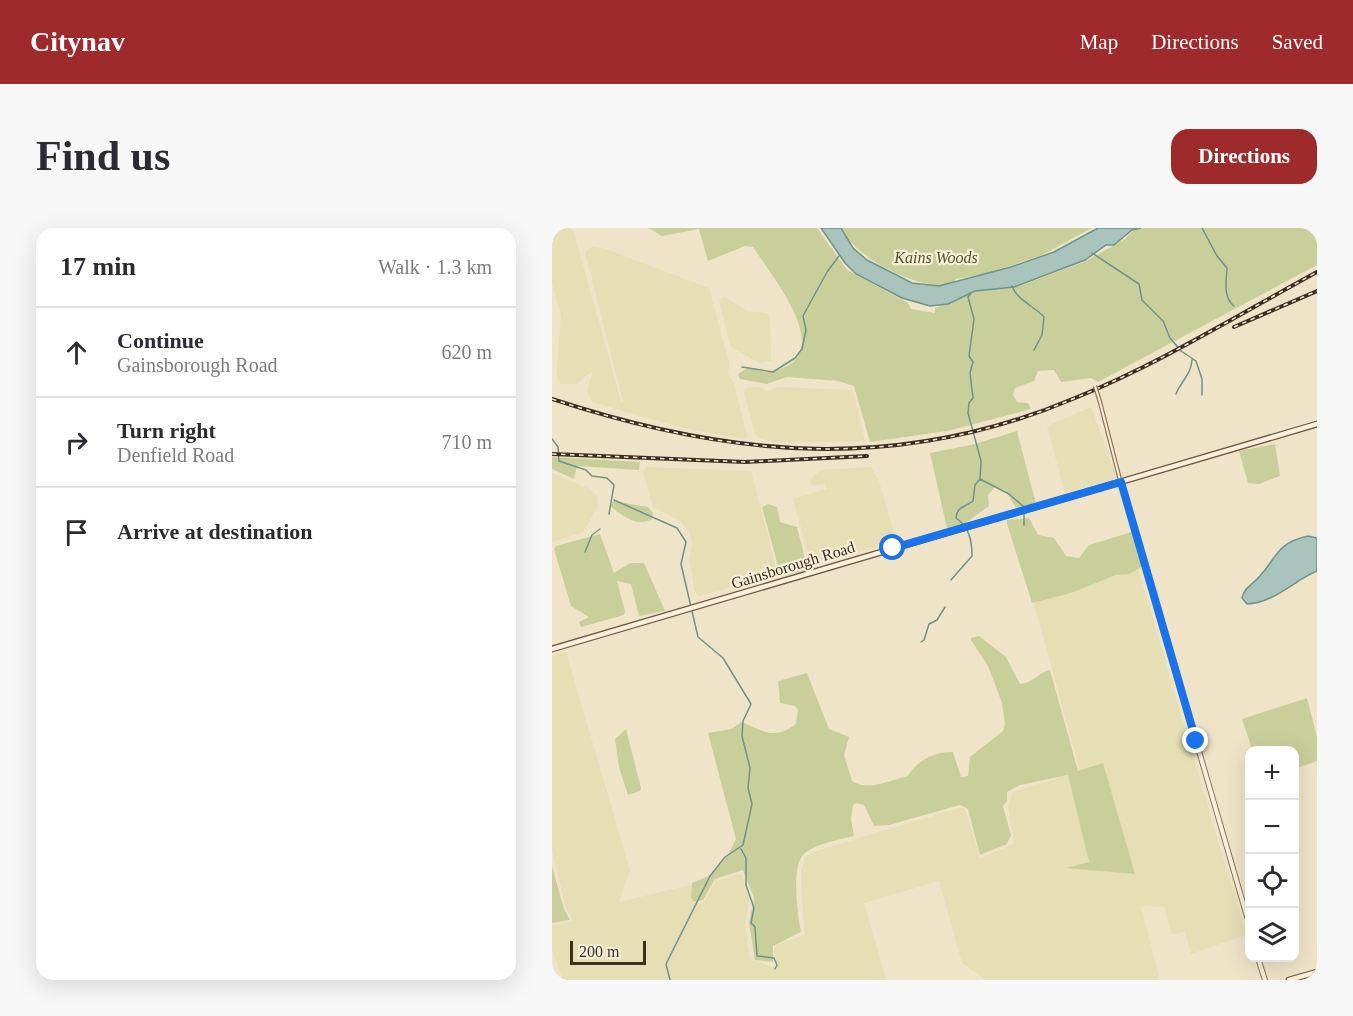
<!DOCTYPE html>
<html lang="en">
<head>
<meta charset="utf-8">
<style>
  body { margin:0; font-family:Georgia,serif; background:#f7f7f7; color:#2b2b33 }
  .controls { position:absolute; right:18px; bottom:18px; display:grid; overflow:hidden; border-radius:12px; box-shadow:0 6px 24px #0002 }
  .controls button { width:54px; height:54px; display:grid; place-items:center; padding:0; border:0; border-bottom:2px solid #e1e1e2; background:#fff; color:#2b2b33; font:30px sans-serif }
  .scale { position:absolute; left:18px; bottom:15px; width:76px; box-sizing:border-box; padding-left:6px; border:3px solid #3d2e20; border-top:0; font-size:16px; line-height:21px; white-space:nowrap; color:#3d2e20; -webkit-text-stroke:4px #f7eed8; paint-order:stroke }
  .stop { position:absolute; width:18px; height:18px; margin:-14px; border:4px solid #1a73e8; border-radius:50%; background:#fff }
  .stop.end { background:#1a73e8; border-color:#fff; box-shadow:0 2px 6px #0008 }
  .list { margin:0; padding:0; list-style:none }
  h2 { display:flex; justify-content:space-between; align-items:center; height:78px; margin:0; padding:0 24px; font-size:26px }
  h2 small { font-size:20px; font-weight:400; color:#7c7c81 }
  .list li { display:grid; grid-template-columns:39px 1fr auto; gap:18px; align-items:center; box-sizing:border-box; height:90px; padding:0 24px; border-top:2px solid #e1e1e2 }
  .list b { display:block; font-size:22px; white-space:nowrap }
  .list p { margin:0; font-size:20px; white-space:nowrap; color:#7c7c81 }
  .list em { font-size:20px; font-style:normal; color:#7c7c81 }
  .icon { flex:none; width:33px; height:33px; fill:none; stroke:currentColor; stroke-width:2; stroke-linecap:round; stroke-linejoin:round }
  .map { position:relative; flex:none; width:765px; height:752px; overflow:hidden; border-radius:18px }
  header { display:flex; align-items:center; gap:36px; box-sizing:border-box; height:84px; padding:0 30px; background:#9e2a2b; color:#fff }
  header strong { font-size:28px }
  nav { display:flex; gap:33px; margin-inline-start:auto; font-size:21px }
  .intro { display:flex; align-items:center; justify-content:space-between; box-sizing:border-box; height:144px; padding:0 36px }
  h1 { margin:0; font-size:42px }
  .button { padding:15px 27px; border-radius:18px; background:#9e2a2b; color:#fff; font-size:21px; font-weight:700 }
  main { display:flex; gap:36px; padding:0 36px }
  aside { flex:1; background:#fff; border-radius:18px; box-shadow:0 6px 24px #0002 }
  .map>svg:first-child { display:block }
  .farmland { fill:#e6deb5 }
  .green { fill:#c9cf9b }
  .water { fill:#a9c4bc; stroke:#6f938a; stroke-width:1.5 }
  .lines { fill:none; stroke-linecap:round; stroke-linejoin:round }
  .stream { stroke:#6f938a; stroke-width:1.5 }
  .minor-casing { stroke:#8d765c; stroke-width:4.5 }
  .tertiary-casing { stroke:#8d765c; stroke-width:6 }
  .secondary-casing { stroke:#6f573f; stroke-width:7 }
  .minor { stroke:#faf1dc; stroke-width:2 }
  .tertiary { stroke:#faf1dc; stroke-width:4 }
  .secondary { stroke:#faf1dc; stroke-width:4.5 }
  .rail-casing { stroke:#3d2e20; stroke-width:4 }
  .rail { stroke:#f7eed8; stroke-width:1.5; stroke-dasharray:4.5; stroke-linecap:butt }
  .minor-bridge-casing { stroke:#8d765c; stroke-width:4.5; stroke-linecap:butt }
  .minor-bridge { stroke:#faf1dc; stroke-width:2 }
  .route { stroke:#1a73e8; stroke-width:8 }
  .labels { text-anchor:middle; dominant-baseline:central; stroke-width:4.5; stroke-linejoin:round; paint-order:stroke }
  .park-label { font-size:16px; font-style:italic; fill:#4d5a26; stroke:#f7eed8 }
  .street-label { font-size:16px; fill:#3d2e20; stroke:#f7eed8 }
</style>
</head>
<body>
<header>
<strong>Citynav</strong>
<nav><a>Map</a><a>Directions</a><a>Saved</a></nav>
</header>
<div class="intro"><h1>Find us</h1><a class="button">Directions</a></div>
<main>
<aside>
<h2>17 min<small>Walk · 1.3 km</small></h2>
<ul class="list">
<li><svg class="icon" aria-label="ahead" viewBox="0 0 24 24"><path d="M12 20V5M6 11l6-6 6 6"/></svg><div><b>Continue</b><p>Gainsborough Road</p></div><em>620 m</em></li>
<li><svg class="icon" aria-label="right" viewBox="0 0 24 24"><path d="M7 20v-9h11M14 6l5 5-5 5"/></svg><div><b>Turn right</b><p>Denfield Road</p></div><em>710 m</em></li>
<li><svg class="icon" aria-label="arrive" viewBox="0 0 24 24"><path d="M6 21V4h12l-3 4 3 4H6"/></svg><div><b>Arrive at destination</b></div></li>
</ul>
</aside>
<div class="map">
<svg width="765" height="752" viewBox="0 0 765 752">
  <rect width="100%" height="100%" fill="#f0e4c8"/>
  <path class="farmland" d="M0 0H18L22 4 69 174 71 173 33 24 40 19 51 20 157 60 177 135 176 146 182 155 195 207 193 211 131 200 40 174 35 162 41 143 24 156H9L5 149V138L9 88 0 56Z
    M173 69 196 83 214 85 218 89 219 133 207 135 178 118 167 72Z
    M207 159 215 163 227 159 301 162 313 213 220 214 207 210 203 206 192 164 193 160Z
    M539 179 565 250 513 265 495 198Z
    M94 239 199 243 226 346 147 368 143 364 137 330 140 316 138 306 128 293 101 279 91 245Z
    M319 239 327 253 344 311 340 315 263 335 258 333 241 271 275 261 273 255 262 258 258 255 259 251 268 242Z
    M0 245 38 261 45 268 46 277 32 304 0 314Z
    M586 340 694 707 639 726 633 703 620 707 612 679 589 678 608 752H434L410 735 387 653 312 675 334 752H11L0 723V698L21 693 14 680 0 623V428L14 424 78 642 67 674 142 656 144 673 150 677 164 653 189 646 198 669 193 693 198 731 226 741 221 725 224 717 253 707 249 658V641L255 628 267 622 407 580H413L428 630 462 616 456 579 461 564 528 543 481 372Z"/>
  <path class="green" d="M96 0H265L295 42 356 75 359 81 383 85V80L429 62 470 57 532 34 573 11 584 0H765V37L546 154 539 150 509 154 502 142 486 143 482 153 463 160 461 167 465 174 476 175 479 181 395 203 318 214 302 158 286 153 235 149 215 156 188 151 186 146 196 140C203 141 213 145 219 144 289 129 220 49 201 19L193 18 156 33 147 1 110 8Z
    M289 0H540L488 28 433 46 404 51 399 57C366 62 303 30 289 0Z
    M465 203 484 276 464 280 453 262 443 259 436 267 437 278 412 296 395 300 378 225 423 216Z
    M723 216 728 248 707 256 696 255 687 223Z
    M0 229 88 234 87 242 25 238 22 251 0 241Z
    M62 273 96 279 101 285 100 291C84 300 70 287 58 278Z
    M216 276 225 279 228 294 245 299 256 342 229 349 210 279Z
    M477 290 486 307 502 310 514 328 527 330 537 317 583 303 591 338 577 346 564 347 519 365 480 375 455 296V292Z
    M48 306 62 345 78 335H92L113 383 87 388 79 356 65 353 73 383 72 387 29 399 27 394 37 389 19 378 2 321 4 318Z
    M427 408 454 429 468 456C481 455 487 444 498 442L526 543 551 535 583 646 514 640 537 634 516 547 468 557 455 564V573L451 578 459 607 455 616 428 627 416 581 408 577 337 597 322 598 312 577 304 575 301 577 299 591 302 608C286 612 266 615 253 625 238 637 246 687 249 704L221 718V734L203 732 197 695 202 670 191 642 163 651 151 672 142 674 139 669 140 655 159 647 176 627 184 611 156 505 179 501 190 494C213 504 222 512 244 496L246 482 243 478 228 475 226 453 255 445 277 501 297 509 292 527 300 553C317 564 337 552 356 548 364 533 383 523 401 524L409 549 416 548 418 529 451 503 453 496 450 475 436 438 419 412V410Z
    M755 470 765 509V533L745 540 743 539 742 522 700 521 690 491Z
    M74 501 89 560 88 563 76 567 67 539 63 511Z
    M0 638 12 681 18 692 0 695Z"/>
  <path class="water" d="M269 0H289L301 20 315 32 360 55 387 58 459 39 502 24 546 0H589L580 2 562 17H554L533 32 462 59 423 63 396 76 378 78 350 70 304 46 293 35Z
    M756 308 765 310V343C741 353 722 375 695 376L690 370C692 360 700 357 707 349 725 330 724 315 756 308Z"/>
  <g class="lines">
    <path class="stream" d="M650 0 665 28 675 40C674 54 671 69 682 78
      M540 25 587 56 590 72 611 93 618 110 629 123 644 133 650 151V167
      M460 58C465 72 482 78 492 89L490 107 482 122
      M190 139 221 144 243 130 250 121 254 102 251 88 275 44 287 28
      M624 166C629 153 639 147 640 132
      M0 211 6 219 7 233 34 242 40 248 55 250 62 257 57 286
      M428 251 457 266 472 279V297
      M62 272 125 300 134 314 129 336 146 409 171 430 199 476 191 493 190 508 198 540 196 560 200 576 191 617 173 629 158 648 114 736 118 752
      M33 324 40 307 48 301
      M399 352 420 328C420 312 417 299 404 290 405 278 412 280 421 273L423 257 428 251 429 233 416 185 417 175 421 170 418 145 421 134 417 128 422 91 416 69 419 65
      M369 414 372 412 377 396 385 392 393 379
      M189 621 194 630V657L202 680 199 695 203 699 205 728 222 730 225 737 223 741
      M0 745 3 752"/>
    <g class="minor-casing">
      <path id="minor" d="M548 174 568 252"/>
    </g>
    <g class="tertiary-casing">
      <path id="tertiary" d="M569 254 698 699
        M706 730 713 752"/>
    </g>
    <g class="secondary-casing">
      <path id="secondary" d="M0 421 765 196
        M737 752 765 744"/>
    </g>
    <use href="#minor" class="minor"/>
    <use href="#tertiary" class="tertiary"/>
    <use href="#secondary" class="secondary"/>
    <g class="rail-casing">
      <path id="rail" d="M682 99 765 63
        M0 171C179 230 346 245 523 170 607 136 686 87 765 44
        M0 226 193 234 315 228"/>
    </g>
    <use href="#rail" class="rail"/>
    <g class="minor-bridge-casing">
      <path id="minor-bridge" d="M543 158 548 174"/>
    </g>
    <use href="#minor-bridge" class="minor-bridge"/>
  </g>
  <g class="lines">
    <path class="route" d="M341 320 569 254 644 513"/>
  </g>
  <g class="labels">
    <g class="park-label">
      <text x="384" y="29">Kains Woods</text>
    </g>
    <g class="street-label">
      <text transform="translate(241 337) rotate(-17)">Gainsborough Road</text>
    </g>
  </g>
</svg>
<div class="controls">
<button>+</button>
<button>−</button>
<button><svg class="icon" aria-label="locate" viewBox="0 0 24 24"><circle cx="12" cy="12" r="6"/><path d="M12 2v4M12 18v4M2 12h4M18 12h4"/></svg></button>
<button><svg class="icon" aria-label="layers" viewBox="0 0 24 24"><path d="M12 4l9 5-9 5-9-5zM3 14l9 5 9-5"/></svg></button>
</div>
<div class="scale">200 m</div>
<div class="stop" style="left:341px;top:320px"></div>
<div class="stop end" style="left:644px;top:513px"></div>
</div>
</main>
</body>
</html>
